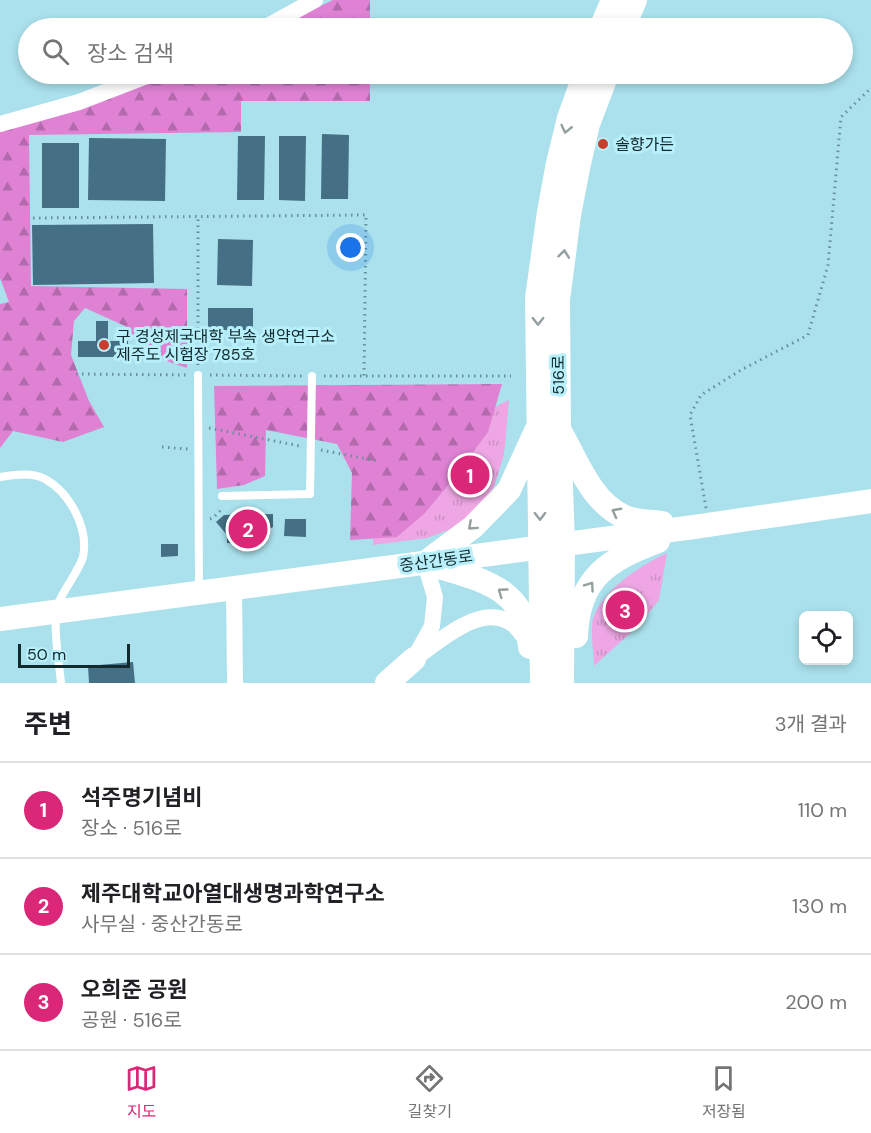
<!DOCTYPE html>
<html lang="ko">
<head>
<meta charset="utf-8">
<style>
  body { margin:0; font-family:"DM Sans","Noto Sans KR",sans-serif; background:#f6f6f6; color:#202124 }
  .controls { position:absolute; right:18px; bottom:18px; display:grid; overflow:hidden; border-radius:9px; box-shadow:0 3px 9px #0003 }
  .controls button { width:54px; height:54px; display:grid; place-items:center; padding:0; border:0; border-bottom:2px solid #e0e0e0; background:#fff; color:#202124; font:30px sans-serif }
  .scale { position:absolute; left:18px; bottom:15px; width:112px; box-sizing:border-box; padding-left:6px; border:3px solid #12292d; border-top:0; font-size:16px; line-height:21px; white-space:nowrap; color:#12292d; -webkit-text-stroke:4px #b7effa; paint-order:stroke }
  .you { position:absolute; left:351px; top:248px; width:21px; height:21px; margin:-15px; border:4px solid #fff; border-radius:50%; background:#1a73e8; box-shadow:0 0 0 9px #1a73e833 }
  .badge { display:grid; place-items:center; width:39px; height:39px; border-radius:50%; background:#db2777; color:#fff; font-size:20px; font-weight:700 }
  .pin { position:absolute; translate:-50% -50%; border:3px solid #fff; box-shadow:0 2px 6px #0006 }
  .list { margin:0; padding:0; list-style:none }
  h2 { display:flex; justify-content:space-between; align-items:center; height:78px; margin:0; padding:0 24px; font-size:26px }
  h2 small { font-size:20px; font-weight:400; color:#757577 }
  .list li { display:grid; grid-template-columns:39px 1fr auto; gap:18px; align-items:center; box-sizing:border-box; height:96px; padding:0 24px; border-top:2px solid #e0e0e0 }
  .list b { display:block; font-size:22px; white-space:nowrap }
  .list p { margin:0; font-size:20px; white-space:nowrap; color:#757577 }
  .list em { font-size:20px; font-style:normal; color:#757577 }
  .icon { flex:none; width:33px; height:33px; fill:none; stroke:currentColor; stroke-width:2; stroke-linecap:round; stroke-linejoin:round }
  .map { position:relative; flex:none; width:871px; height:683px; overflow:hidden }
  .search { position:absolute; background:#fff; box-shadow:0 3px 9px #0003; left:18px; right:18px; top:18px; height:66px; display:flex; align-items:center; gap:15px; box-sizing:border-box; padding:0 21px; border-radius:33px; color:#757577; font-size:22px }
  .sheet { height:366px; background:#fff }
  nav { display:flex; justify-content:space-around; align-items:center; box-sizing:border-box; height:84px; border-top:2px solid #e0e0e0; background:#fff; font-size:16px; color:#757577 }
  nav a { display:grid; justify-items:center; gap:3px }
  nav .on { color:#db2777 }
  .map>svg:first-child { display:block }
  .grass { fill:url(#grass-tufts) }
  .forest { fill:url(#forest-firs) }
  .building { fill:#446f84 }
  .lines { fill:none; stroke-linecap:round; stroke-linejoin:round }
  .path { stroke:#678f97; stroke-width:3; stroke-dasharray:1.5 4.5; stroke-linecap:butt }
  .lane { stroke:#fff; stroke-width:8 }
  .street { stroke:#fff; stroke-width:16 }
  .secondary { stroke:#fff; stroke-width:24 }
  .oneway { stroke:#949fa0 }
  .poi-dot { fill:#c93d2a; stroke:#b7effa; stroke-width:2 }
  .labels { text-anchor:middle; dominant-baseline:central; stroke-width:6; stroke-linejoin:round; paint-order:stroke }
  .poi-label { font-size:16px; fill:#12292d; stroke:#b7effa; text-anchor:start }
  .street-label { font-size:16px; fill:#12292d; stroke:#b7effa }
</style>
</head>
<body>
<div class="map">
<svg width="871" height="683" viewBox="0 0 871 683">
  <defs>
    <pattern id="grass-tufts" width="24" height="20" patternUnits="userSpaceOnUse" patternTransform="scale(1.5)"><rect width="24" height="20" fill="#eea7e4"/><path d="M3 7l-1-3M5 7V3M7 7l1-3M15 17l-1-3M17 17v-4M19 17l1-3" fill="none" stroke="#cb90c4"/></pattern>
    <pattern id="forest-firs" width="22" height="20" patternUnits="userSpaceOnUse" patternTransform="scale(1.5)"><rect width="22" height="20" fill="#df82d4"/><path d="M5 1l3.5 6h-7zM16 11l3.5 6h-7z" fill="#b36aac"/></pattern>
  </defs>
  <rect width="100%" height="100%" fill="#aae1ec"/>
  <path class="grass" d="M509 400 504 454 494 487 479 507 460 526 427 538 373 545 377 465Z
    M667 553 659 600 638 626 594 666C594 654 590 630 593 619 602 590 641 565 667 553Z"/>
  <path class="forest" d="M333 0H370V28H275Z
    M168 74H370V101H241V132L29 135 31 286 187 289V368L146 354 125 326 85 308 74 321 71 355 89 401 104 427 63 442 13 431 0 448V304L9 302 0 278V128Z
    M502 384 488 432 454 478 425 513 397 537 350 540 352 473 337 444 266 430 265 476 244 485 217 489 214 386Z"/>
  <path class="building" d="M322 134 349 135 348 199H321Z
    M238 136H265L264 200H237Z
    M279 136H306L305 201 279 200Z
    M89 138 166 139 165 201 88 200Z
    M42 143H79V208H42Z
    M153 224 154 283 33 285 32 225Z
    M218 239 253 240 252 286 217 285Z
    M208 308H253V330H208Z
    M96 321H108V341H128V357H78V341H96Z
    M273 514V527L261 534V544L227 543V535L216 522 224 515Z
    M285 519H306V537L284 536Z
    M161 544H178V556L161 557Z
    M133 662 135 683H89L88 666Z"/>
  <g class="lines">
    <path class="path" d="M33 218 366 215 364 377
      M198 365V217
      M76 374 188 375
      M210 375 302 376
      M324 376H511
      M209 428 300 446
      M162 447 188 449
      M321 450 378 461
      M706 508 690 415 701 395 741 370 808 335 828 265 841 117 871 88
      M210 519 213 518 223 508"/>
    <path class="lane" d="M198 375 199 590
      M0 477C15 475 31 472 45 479 70 493 89 528 83 557 78 574 56 598 56 614 54 637 59 661 61 683
      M222 496 310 494 312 376"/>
    <path class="street" d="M264 28 315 0
      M0 124 79 102 152 74
      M234 589 235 683
      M416 655 432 626 435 597 425 563
      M414 659C440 641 484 599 515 626 519 630 523 636 527 641"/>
    <path class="secondary" d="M601 28 613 0
      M623 28 635 0
      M561 433C578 463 592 503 625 517 635 522 650 521 662 523
      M426 562 473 527 509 490 536 431
      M433 565C481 580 526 587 530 647
      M0 619 694 527 871 501
      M576 636C578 578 608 560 658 541
      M387 683 414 659
      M542 683 537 298 549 212 558 163 569 118 585 74
      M562 683 563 544 559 430 558 300 569 215 578 168 588 124 607 74"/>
  </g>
  <defs><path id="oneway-chevron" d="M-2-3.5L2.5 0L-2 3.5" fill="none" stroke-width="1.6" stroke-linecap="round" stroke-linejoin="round" transform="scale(1.5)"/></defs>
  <g class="oneway">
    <use href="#oneway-chevron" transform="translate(566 129) rotate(103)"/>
    <use href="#oneway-chevron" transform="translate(564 254) rotate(-83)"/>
    <use href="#oneway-chevron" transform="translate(538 321) rotate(90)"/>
    <use href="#oneway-chevron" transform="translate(616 512) rotate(-152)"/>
    <use href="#oneway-chevron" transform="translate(540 516) rotate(89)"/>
    <use href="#oneway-chevron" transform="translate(472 526) rotate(138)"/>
    <use href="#oneway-chevron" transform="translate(590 586) rotate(-55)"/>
    <use href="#oneway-chevron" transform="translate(502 592) rotate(-144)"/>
  </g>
  <g class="poi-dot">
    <circle cx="603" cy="144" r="6"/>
    <circle cx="104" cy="345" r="6"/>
  </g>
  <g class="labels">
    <g class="poi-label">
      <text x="615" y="144">솔향가든</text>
      <text x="116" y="336">구 경성제국대학 부속 생약연구소<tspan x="116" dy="18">제주도 시험장 785호</tspan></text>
    </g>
    <g class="street-label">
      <text transform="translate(558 375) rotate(-90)">516로</text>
      <text transform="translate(436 561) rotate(-8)">중산간동로</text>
    </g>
  </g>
</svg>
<div class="controls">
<button><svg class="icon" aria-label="locate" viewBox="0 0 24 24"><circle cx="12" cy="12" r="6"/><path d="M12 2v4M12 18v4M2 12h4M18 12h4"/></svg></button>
</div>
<div class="scale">50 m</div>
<div class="you"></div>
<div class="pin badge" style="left:470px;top:475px">1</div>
<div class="pin badge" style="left:248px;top:529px">2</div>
<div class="pin badge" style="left:625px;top:610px">3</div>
<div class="search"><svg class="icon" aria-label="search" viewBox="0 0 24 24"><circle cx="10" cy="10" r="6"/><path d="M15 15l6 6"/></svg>장소 검색</div>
</div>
<section class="sheet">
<h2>주변<small>3개 결과</small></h2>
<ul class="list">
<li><span class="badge">1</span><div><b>석주명기념비</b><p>장소 · 516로</p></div><em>110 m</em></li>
<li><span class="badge">2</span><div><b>제주대학교아열대생명과학연구소</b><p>사무실 · 중산간동로</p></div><em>130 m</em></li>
<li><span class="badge">3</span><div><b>오희준 공원</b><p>공원 · 516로</p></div><em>200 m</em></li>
</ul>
</section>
<nav>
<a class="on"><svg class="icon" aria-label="map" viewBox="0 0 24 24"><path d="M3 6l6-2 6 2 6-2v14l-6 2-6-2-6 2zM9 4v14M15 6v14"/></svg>지도</a>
<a><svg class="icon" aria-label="directions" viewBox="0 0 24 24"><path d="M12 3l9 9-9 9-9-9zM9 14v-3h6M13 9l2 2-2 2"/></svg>길찾기</a>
<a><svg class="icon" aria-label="saved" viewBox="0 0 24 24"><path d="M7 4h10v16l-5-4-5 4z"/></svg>저장됨</a>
</nav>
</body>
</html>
